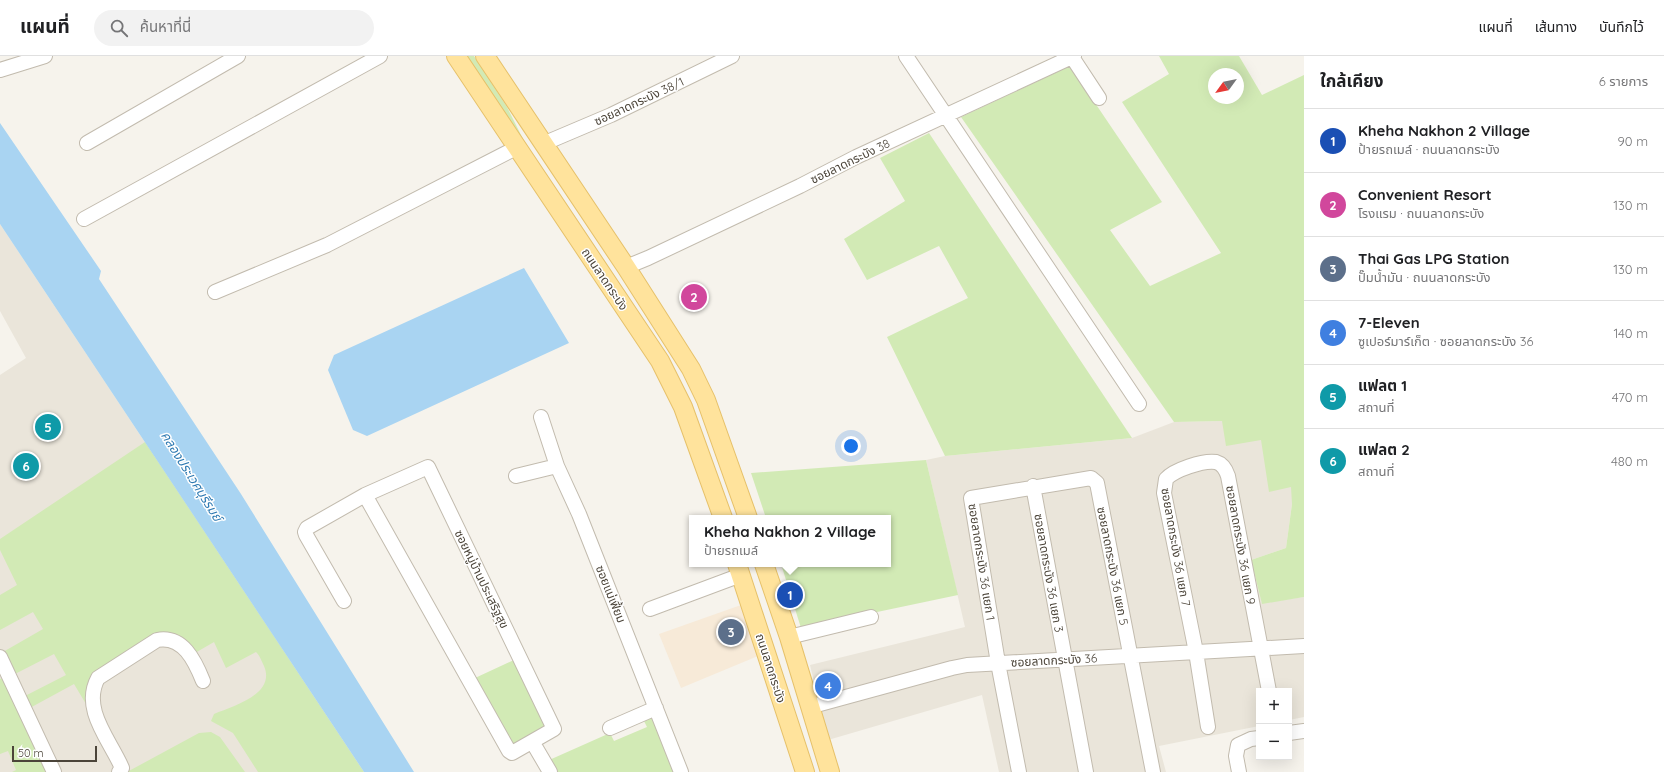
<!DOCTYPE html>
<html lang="th">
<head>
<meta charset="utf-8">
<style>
  body { margin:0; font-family:Quicksand,"Noto Sans Thai",sans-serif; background:#f2f2f2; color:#202124 }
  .controls { position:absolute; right:12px; bottom:12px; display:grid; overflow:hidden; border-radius:0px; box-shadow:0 4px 16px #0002 }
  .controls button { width:36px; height:36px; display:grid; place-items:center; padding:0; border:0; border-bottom:1px solid #e0e0e0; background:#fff; color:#202124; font:20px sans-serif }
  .compass { position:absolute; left:1208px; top:12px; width:36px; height:36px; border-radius:50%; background:#fff; box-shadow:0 4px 16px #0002; rotate:237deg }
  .scale { position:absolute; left:12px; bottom:10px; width:85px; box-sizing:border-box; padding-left:4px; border:2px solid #4b4439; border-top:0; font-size:11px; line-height:14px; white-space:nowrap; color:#4b4439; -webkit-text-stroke:3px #fff; paint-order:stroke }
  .you { position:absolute; left:851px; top:390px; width:14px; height:14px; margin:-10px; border:3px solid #fff; border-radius:50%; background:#1a73e8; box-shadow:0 0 0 6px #1a73e833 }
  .badge { display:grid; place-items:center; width:26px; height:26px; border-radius:50%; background:#2563eb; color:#fff; font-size:13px; font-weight:700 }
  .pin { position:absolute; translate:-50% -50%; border:2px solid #fff; box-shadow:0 1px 4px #0006 }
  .popup { position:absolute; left:689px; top:459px; width:202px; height:52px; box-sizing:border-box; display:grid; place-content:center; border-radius:0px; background:#fff; filter:drop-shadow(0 1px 3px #0005); font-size:13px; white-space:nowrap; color:#757577 }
  .popup b { font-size:15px; color:#202124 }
  .popup::after { content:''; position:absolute; left:50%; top:100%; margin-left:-8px; border:8px solid transparent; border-top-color:#fff }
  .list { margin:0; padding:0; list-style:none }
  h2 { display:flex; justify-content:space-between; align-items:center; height:52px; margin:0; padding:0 16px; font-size:17px }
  h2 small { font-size:13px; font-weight:400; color:#757577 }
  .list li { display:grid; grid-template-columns:26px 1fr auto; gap:12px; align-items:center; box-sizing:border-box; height:64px; padding:0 16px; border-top:1px solid #e0e0e0 }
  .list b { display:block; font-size:15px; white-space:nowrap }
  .list p { margin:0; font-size:13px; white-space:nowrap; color:#757577 }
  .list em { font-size:13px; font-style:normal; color:#757577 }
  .icon { flex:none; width:22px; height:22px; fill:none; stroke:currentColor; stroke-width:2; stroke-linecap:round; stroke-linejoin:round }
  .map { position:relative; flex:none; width:1304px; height:716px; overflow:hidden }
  header { display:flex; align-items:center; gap:24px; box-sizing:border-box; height:56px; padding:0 20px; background:#fff; border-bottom:1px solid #e0e0e0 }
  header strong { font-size:19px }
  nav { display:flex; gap:22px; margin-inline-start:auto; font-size:14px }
  .search { width:280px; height:36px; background:#f2f2f2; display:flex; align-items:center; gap:10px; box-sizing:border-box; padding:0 14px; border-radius:22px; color:#757577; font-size:15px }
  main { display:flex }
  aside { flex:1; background:#fff }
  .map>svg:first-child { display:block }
  .residential { fill:#eae5da }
  .commercial { fill:#f7ead8 }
  .green { fill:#d2eab5; fill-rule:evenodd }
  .water { fill:#a9d4f2 }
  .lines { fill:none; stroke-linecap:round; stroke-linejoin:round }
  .minor-casing { stroke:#c2bbae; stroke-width:16 }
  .major-casing { stroke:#e6c16a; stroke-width:20 }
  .minor { stroke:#fff; stroke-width:14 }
  .major { stroke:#ffe39c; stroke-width:18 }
  .labels { text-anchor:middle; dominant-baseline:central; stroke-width:3; stroke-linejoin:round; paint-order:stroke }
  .street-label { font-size:12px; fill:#4b4439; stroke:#fff }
  .water-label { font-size:13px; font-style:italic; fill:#2e7ab2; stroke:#fff }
</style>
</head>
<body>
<header>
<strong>แผนที่</strong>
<div class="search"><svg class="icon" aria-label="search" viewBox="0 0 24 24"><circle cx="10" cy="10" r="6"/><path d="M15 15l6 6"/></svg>ค้นหาที่นี่</div>
<nav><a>แผนที่</a><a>เส้นทาง</a><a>บันทึกไว้</a></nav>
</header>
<main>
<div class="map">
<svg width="1304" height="716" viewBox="0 0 1304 716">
  <rect width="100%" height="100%" fill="#f6f3ec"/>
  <path class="residential" d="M0 168 364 716H0V319L26 302 0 255Z
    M1222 365 1261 384 1292 431V448L1286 492 1251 504 1262 547 1304 541V661L1289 664V635H1259V670L1159 690 1166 716H999L982 639 828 684 810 609 965 571 926 404 945 400 1132 382 1174 366Z"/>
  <path class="commercial" d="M741 549 758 600 681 632 659 578Z"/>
  <path class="green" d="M466 0H474L507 51 528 93Z
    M1159 0H1239L1262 39 1304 19V541L1262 548 1251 504 1286 492 1292 448 1291 431 1269 436 1261 384 1226 390 1222 365 1174 366 961 61 1070 10 1162 146 1110 174 1150 230 1221 197 1122 46 1169 18ZM1214 18H1238V42H1214Z
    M929 77 1132 382 945 400 887 281 968 242 939 190 867 224 844 183 905 145 880 102Z
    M145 386 364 716H258L233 677 211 665 214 658C234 650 276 638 264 610 261 604 260 600 256 596L226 612 214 586 195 597 179 582 97 615 92 658 74 628 28 653 23 641 66 619 54 598 15 618 3 596 43 573 33 556 0 574V539L17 529 0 494V483Z
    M926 404 958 539 801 572 781 508H888V462H766L751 417Z
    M514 604 551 669 513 693 475 622Z
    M6 621 50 716H12L16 714 8 695 0 698V623Z
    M654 658 677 716H553L547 705 610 677 614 685 647 671 643 663Z
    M211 676 220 681 245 716H127L199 677Z"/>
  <path class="water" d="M0 67 101 215 99 223 241 438 414 716H364L0 168Z
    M524 212 569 287 367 380 353 374 328 314 334 299Z"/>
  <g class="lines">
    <g class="minor-casing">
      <path id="minor" d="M906 0 1139 348
        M1072 1 1099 42
        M0 14 45 0
        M87 87 238 0
        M545 87 611 59 732 0
        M84 163 380 0
        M626 211 648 202 800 130 856 101 1074 0
        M215 236 327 189 518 91
        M541 361 557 410 579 458 681 716
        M516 420 557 410
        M1033 430 1086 716
        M344 545 306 479 305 476 307 472 365 439 428 411 554 673 512 697 509 695 365 439
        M650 553 741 519
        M789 581 871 561
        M0 601 54 716
        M809 651 952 612 967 609 1304 590
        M1208 671 1196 596 1164 437 1166 423C1174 414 1203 404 1216 406 1223 408 1226 414 1228 420L1269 635
        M610 672 656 652
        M1289 677 1304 675
        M533 687 550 716
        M119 716 122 712C110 684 81 653 98 622L157 584C183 579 195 605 203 625
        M1019 716 998 607 971 442 1091 422 1097 427 1153 716
        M1239 716 1236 700 1238 689 1251 683 1259 682"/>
    </g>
    <g class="major-casing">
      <path id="major" d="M456 0 660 305 683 351 723 462
        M485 0 626 211 691 313 706 344 748 462
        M737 508 805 716
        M764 508 789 581 830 716"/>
    </g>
    <use href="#minor" class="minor"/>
    <use href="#major" class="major"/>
  </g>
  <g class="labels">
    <g class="street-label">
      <text transform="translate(639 45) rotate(-25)">ซอยลาดกระบัง 38/1</text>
      <text transform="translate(850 105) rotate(-26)">ซอยลาดกระบัง 38</text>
      <text transform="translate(605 223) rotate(56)">ถนนลาดกระบัง</text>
      <text transform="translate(1241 489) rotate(80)">ซอยลาดกระบัง 36 แยก 9</text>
      <text transform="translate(1176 491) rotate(80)">ซอยลาดกระบัง 36 แยก 7</text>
      <text transform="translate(982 506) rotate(81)">ซอยลาดกระบัง 36 แยก 1</text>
      <text transform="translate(1113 510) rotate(79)">ซอยลาดกระบัง 36 แยก 5</text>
      <text transform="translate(1049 517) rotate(80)">ซอยลาดกระบัง 36 แยก 3</text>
      <text transform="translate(482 523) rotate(64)">ซอยหมู่บ้านประเสริฐสุข</text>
      <text transform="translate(611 538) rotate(68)">ซอยแม่เฟี้ยม</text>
      <text transform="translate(1054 604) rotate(-3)">ซอยลาดกระบัง 36</text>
      <text transform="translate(771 612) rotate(72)">ถนนลาดกระบัง</text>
    </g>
    <g class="water-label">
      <text transform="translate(192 420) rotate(58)">คลองประเวศบุรีรมย์</text>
    </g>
  </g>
</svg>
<div class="controls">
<button>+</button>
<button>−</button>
</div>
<svg class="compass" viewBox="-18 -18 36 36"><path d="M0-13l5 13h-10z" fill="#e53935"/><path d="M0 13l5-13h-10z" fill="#757577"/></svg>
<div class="scale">50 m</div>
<div class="you"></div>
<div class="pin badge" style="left:790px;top:539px;background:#1a4fb4">1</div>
<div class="popup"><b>Kheha Nakhon 2 Village</b>ป้ายรถเมล์</div>
<div class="pin badge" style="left:694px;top:241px;background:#d1479c">2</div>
<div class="pin badge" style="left:731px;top:576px;background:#5c6f8a">3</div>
<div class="pin badge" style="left:828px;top:630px;background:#3f7fe0">4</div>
<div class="pin badge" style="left:48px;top:371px;background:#0f9aa8">5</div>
<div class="pin badge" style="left:26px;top:410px;background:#0f9aa8">6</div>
</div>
<aside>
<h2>ใกล้เคียง<small>6 รายการ</small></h2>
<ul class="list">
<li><span class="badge" style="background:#1a4fb4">1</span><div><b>Kheha Nakhon 2 Village</b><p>ป้ายรถเมล์ · ถนนลาดกระบัง</p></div><em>90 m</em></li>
<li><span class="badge" style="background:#d1479c">2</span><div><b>Convenient Resort</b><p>โรงแรม · ถนนลาดกระบัง</p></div><em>130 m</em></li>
<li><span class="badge" style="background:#5c6f8a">3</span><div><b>Thai Gas LPG Station</b><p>ปั๊มน้ำมัน · ถนนลาดกระบัง</p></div><em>130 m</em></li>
<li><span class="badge" style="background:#3f7fe0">4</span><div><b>7-Eleven</b><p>ซูเปอร์มาร์เก็ต · ซอยลาดกระบัง 36</p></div><em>140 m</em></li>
<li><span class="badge" style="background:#0f9aa8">5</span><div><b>แฟลต 1</b><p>สถานที่</p></div><em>470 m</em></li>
<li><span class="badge" style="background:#0f9aa8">6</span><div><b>แฟลต 2</b><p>สถานที่</p></div><em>480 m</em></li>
</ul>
</aside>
</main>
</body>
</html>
